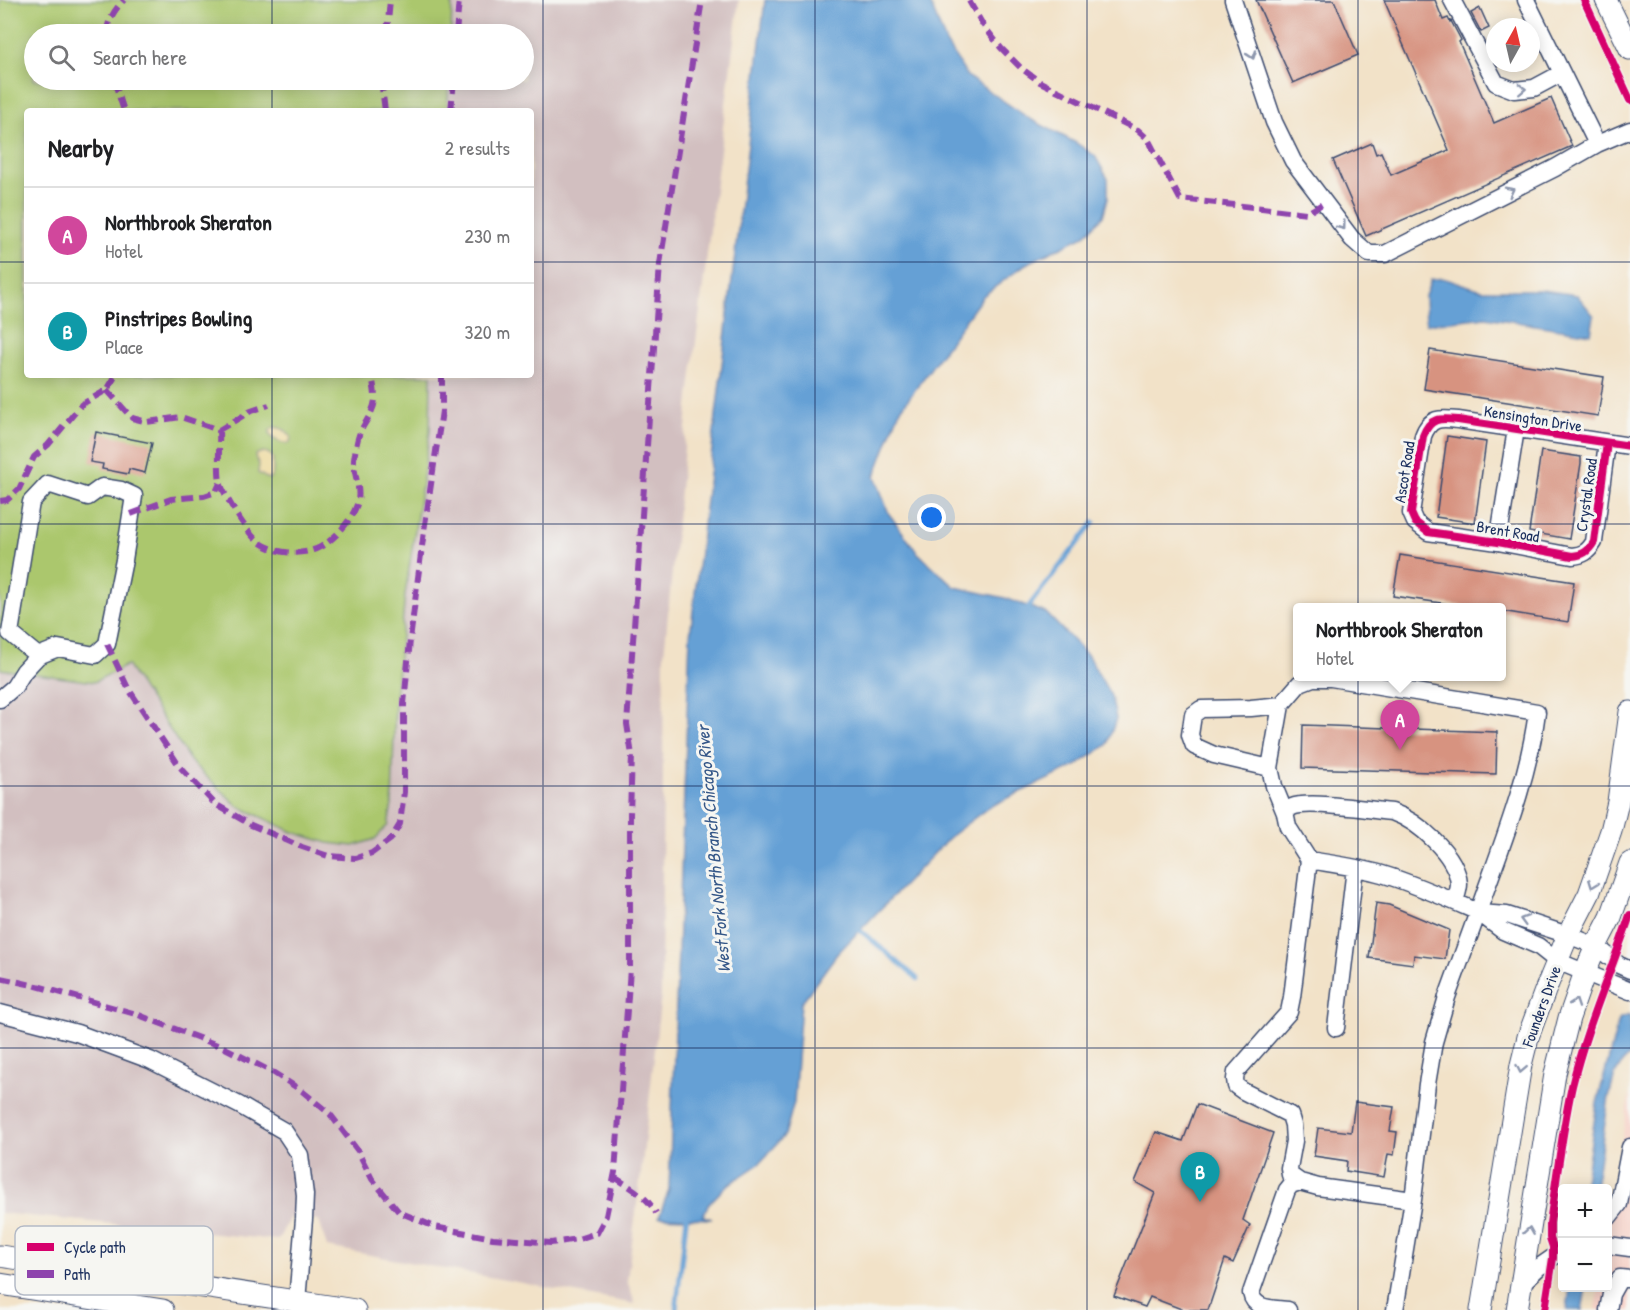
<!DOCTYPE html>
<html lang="en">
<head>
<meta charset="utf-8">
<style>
  body { margin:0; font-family:"Patrick Hand",sans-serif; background:#f2f2f2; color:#202124 }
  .controls { position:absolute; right:18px; bottom:18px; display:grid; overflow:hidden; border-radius:6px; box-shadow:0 3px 15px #0003 }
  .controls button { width:54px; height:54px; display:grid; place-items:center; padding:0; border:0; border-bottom:2px solid #e0e0e0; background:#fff; color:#202124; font:30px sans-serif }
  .compass { position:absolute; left:1486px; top:18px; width:54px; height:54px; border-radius:50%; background:#fff; box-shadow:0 3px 15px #0003; rotate:8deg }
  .you { position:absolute; left:932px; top:518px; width:21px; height:21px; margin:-15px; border:4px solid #fff; border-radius:50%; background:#1a73e8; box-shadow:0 0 0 9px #1a73e833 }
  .badge { display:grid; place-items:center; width:39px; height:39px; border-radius:50%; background:#1a73e8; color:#fff; font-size:20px; font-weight:700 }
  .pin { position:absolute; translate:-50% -50px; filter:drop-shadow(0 2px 3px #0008) }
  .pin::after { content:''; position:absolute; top:32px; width:21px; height:18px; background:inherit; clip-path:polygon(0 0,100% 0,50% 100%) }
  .popup { position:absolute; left:1293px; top:603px; width:213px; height:78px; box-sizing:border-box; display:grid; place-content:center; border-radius:6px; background:#fff; filter:drop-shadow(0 2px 4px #0005); font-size:20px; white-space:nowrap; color:#757577 }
  .popup b { font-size:22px; color:#202124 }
  .popup::after { content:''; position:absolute; left:50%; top:100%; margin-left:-12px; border:12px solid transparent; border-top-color:#fff }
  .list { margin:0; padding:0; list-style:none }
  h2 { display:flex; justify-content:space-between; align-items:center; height:78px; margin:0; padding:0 24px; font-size:26px }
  h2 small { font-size:20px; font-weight:400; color:#757577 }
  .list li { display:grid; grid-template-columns:39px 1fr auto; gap:18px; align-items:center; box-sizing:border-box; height:96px; padding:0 24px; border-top:2px solid #e0e0e0 }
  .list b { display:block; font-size:22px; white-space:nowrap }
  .list p { margin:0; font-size:20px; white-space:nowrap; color:#757577 }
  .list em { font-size:20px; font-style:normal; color:#757577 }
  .icon { flex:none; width:33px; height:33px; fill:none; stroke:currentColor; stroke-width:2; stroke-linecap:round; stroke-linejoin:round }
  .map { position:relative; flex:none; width:1630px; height:1310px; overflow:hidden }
  .search { position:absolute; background:#fff; box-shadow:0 3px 15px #0003; left:24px; top:24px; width:510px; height:66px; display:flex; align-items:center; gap:15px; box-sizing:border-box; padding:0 21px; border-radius:33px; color:#757577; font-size:22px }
  .panel { position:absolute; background:#fff; box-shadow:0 3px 15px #0003; left:24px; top:108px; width:510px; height:270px; border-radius:6px }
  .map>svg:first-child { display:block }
  .built { fill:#f7d1c8 }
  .industrial { fill:#d2bfc0; fill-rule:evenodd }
  .green { fill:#abc76d; stroke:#637b66; stroke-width:1.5 }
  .sand { fill:#eeda9e; stroke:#84847e; stroke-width:1.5 }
  .water { fill:#65a0d5; stroke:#40689a; stroke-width:1.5 }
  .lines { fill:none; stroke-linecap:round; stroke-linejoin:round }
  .stream { stroke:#65a0d5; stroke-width:4.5 }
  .building { fill:#d79380 }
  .minor-casing { stroke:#3b4a6e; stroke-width:19 }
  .major-casing { stroke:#3b4a6e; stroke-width:23 }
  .minor { stroke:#fff; stroke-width:16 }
  .major { stroke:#fff; stroke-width:21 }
  .quiet { stroke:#8e44ad; stroke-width:6; stroke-dasharray:12 6; stroke-linecap:butt }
  .cycleway-casing { stroke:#f6f6f2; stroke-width:11 }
  .cycleway { stroke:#d6006c; stroke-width:8 }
  .oneway { stroke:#8d97ae }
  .grid { fill:none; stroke:#1b2f5e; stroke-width:1.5; stroke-opacity:0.55 }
  .labels { text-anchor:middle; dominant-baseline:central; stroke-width:6; stroke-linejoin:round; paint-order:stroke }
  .street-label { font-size:16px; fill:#1b2f5e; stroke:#f6f6f2 }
  .water-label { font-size:18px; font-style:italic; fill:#355788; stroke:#f6f6f2 }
  .key { fill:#f6f6f2; stroke:#b4bac6; stroke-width:1.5 }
  .key-label { font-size:16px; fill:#1b2f5e }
</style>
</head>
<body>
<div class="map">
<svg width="1630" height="1310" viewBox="0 0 1630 1310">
  <rect width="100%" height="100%" fill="#f6f6f2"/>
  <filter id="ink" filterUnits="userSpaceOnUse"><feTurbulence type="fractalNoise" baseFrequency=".0167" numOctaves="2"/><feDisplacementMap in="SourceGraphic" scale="12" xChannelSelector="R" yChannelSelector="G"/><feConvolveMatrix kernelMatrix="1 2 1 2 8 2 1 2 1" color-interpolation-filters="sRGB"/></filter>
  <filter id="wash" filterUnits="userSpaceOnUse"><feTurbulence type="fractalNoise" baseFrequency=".008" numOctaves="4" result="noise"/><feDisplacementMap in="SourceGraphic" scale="24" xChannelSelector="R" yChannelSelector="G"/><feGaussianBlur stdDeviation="1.35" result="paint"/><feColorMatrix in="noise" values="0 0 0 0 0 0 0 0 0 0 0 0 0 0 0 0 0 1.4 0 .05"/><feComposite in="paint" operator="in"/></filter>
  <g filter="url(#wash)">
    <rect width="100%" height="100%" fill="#f2e2c8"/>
    <path class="built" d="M1630 1092V1310H1596L1599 1288H1608V1222Z"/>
    <path class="industrial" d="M0 0H739L689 397 664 655 661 995 641 1173 627 1280 635 1304 327 1247 319 1220 290 1217 278 1240 0 1213ZM34 34H524V80H34ZM27 111H531V375H27Z"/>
    <path class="green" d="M0 0H452L451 34H34V80H449L447 111H27V375H431L430 431 405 595 395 699 392 805 388 825 375 839 354 846 328 843 293 832 238 806 191 762 127 665 94 682 0 669Z"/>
    <path class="sand" d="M274 427C283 428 286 430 291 437L290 442 287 444C281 443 274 440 270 435V430Z
      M263 452 268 453 273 458V472L272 477 268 479 258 473 259 464 255 457 257 454Z"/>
    <path class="water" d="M765 0H929L946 43 967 76 1030 119 1076 143 1095 156 1108 179V198L1103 216 1084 236 1026 264 983 296 899 412 875 476 889 514 917 552 955 587 1005 598 1046 613 1088 656 1111 696 1116 719 1107 745 1074 767 989 807 952 835 837 954 801 1003 794 1102 785 1135 759 1164 725 1187 708 1205 703 1216 712 1219 659 1217 669 1189 690 636Z
      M1442 278 1482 290H1542L1577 295 1594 316 1591 334 1486 317 1426 324 1425 296 1431 280Z
      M1630 1015V1055L1622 1063 1615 1074 1609 1097 1595 1188H1584L1597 1103 1618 1023 1620 1018Z
      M1570 1288H1586L1582 1310H1567Z"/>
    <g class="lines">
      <path class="stream" d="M1025 611 1094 522
        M856 927 918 979
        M676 1310 687 1214"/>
    </g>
    <g id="blocks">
      <path class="building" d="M1256 0H1334L1358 55 1293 83Z
        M1384 0H1435L1443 20 1448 18 1450 22 1451 21 1461 40 1459 42 1494 123 1551 98 1572 146 1366 236 1333 160 1372 143 1376 154 1381 152 1391 175 1449 150Z
        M1480 8 1489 28 1481 32 1471 13Z
        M1430 350 1604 377 1598 416 1424 389Z
        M96 432 152 443 145 473 129 469 128 474 102 469 103 464 90 462Z
        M1447 436 1486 442 1475 523 1436 517Z
        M1541 451 1581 457V463L1569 539 1529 532Z
        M1400 555 1574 582 1568 622 1502 611V608H1476L1393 596Z
        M1303 725 1497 732 1496 774 1302 768Z
        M1376 903 1389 905 1449 930 1445 959 1414 955 1413 964 1369 958Z
        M1355 1102 1394 1107 1390 1131 1397 1132 1394 1155 1388 1154 1384 1177 1346 1171 1347 1161 1314 1156 1318 1128 1351 1132Z
        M1197 1104 1273 1133 1243 1220 1250 1225 1233 1263 1225 1259 1208 1310H1184L1150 1297 1145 1307 1114 1296 1155 1193 1135 1182 1156 1132 1183 1141Z"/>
    </g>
  </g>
  <g filter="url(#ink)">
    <use href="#blocks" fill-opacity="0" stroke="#3b4a6e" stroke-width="1.5"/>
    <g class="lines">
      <g class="minor-casing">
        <path id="minor" d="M1233 0 1274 122 1293 161 1352 239 1369 254H1385L1555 168 1597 144 1630 130
          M1452 0 1496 83 1514 90 1534 88 1562 73
          M1526 0 1597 144
          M1607 443 1594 542C1588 552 1583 555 1572 556L1498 542 1428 532 1415 522 1411 513 1423 436C1430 417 1440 418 1458 420L1630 446
          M1498 542 1516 429
          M0 699 14 687 24 671 38 656 58 648 95 655 107 644 124 560 134 496 121 490 102 487 88 497 48 484 31 502 10 633 38 656
          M1270 768 1214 755 1194 746 1190 735 1193 715 1201 709 1251 708 1281 705
          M1285 813 1274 786 1270 768 1281 705 1300 683 1313 678H1331L1537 712C1528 782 1501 846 1478 912
          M1309 860 1288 827 1285 813C1287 812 1291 807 1292 807 1308 800 1372 810 1392 812 1418 821 1457 855 1459 884 1459 890 1456 897 1455 902
          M1478 912 1503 931 1538 946 1557 961 1630 991
          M1479 913 1507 915 1568 935 1596 946 1619 965 1630 970
          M0 1013 77 1033 150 1060 239 1105 284 1131 300 1155 305 1195 304 1219 297 1301
          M1336 1028 1355 868
          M1608 1218 1619 1204 1630 1147
          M1608 1245 1630 1248
          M1520 1285 1539 1267 1562 1251
          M1288 1310C1273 1308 1254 1310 1251 1293L1287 1190 1291 1185 1300 1182
          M1395 1310 1413 1200 1427 1084 1434 1042 1447 997 1478 912C1446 898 1415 884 1382 874 1358 867 1333 864 1309 860L1292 997 1289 1012 1236 1072 1235 1079 1236 1086 1243 1091 1290 1115 1293 1125 1294 1141 1289 1168 1290 1175 1300 1182 1318 1187 1413 1200
          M1608 1310 1611 1294 1620 1278 1630 1279"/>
      </g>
      <g class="major-casing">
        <path id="major" d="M1606 0 1630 49
          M0 1256 355 1310
          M0 1284 163 1310
          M1481 1310 1521 1065 1528 1037 1545 991 1568 935 1589 894 1611 831 1618 802 1630 712
          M1517 1310 1555 1074 1569 1018 1585 972 1596 946 1611 917 1630 863"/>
      </g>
      <use href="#minor" class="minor"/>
      <use href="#major" class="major"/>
      <path class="quiet" d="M969 1 983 25 1001 48 1021 68 1040 82 1138 130 1148 139 1180 199 1307 213 1324 203
        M107 34C106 22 116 8 124 0
        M387 34 390 0
        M456 34 459 0
        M114 80 124 111
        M381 80 385 111
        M451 111 454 80
        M107 390 132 418 147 422 181 417 219 430 251 411 269 405
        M219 430C220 443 217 475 221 485 226 498 248 535 259 542 275 553 298 556 316 549 332 543 350 522 356 507 364 488 350 472 355 453 356 447 357 441 359 435 364 422 375 412 375 398 375 390 373 382 372 375
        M0 501 7 500 19 489 34 457 48 445 82 404 107 390 116 375
        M131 514 171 499 204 496 216 492 220 483
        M107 644 128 688 180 767 215 804 251 825 302 847 328 856 356 858 372 853 391 839 400 824 404 792V704L410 640 424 531 442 411V375
        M0 978 37 986 136 1014 225 1048 274 1073 302 1091 330 1114 358 1151 372 1179 399 1212 435 1227 493 1238 551 1243 578 1239 597 1233 606 1216 615 1172 630 969V814L632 755 627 724 660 264 702 0
        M614 1177C630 1187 647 1196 656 1213"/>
      <g class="cycleway-casing">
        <path id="cycleway" d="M1584 0 1630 100
          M1607 443 1594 542C1588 552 1583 555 1572 556L1498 542 1428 532 1415 522 1411 513 1423 436C1430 417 1440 418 1458 420L1630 446
          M1545 1310 1553 1258V1247L1550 1238V1223C1557 1177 1562 1131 1572 1086 1586 1027 1611 972 1630 915"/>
      </g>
      <use href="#cycleway" class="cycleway"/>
    </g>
    <defs><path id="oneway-chevron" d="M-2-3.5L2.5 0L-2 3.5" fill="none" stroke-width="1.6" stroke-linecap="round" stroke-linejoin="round" transform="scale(1.5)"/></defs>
    <g class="oneway">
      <use href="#oneway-chevron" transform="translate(1252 55) rotate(71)"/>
      <use href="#oneway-chevron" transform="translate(1522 89) rotate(-2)"/>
      <use href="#oneway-chevron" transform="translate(1510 191) rotate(-27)"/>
      <use href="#oneway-chevron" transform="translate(1342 226) rotate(53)"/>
      <use href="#oneway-chevron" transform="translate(1593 884) rotate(111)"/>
      <use href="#oneway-chevron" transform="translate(1524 920) rotate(-164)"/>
      <use href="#oneway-chevron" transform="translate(1575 1003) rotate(-71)"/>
      <use href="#oneway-chevron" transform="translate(1521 1069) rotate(101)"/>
      <use href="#oneway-chevron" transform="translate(1529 1231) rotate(-81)"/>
    </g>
  </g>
  <path class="grid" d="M272 0V34M543 0V1310M815 0V1310M1087 0V1310M1358 0V1310M272 80V111M0 262H27M531 262H1630M272 375V1310M0 524H1630M0 786H1630M0 1048H1630"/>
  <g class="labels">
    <g class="street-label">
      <text transform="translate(1533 418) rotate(9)">Kensington Drive</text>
      <text transform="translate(1404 472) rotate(-81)">Ascot Road</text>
      <text transform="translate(1586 495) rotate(-82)">Crystal Road</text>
      <text transform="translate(1508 531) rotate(10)">Brent Road</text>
      <text transform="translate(1541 1006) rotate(-70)">Founders Drive</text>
    </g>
    <g class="water-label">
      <text transform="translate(713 849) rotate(-95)">West Fork North Branch Chicago River</text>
    </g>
  </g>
  <rect x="15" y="1226" width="198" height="69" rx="9" class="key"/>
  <rect x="27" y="1243" width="27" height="8" fill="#d6006c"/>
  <rect x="27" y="1270" width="27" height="8" fill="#8e44ad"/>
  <g class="key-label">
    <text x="64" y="1253">Cycle path</text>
    <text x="64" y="1280">Path</text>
  </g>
</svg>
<div class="controls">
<button>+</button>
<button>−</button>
</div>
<svg class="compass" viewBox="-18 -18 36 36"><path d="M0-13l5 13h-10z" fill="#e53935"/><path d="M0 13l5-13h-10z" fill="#757577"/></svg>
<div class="you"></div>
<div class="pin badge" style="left:1400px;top:750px;background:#d1479c">A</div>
<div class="popup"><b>Northbrook Sheraton</b>Hotel</div>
<div class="pin badge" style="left:1200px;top:1202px;background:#0f9aa8">B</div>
<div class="search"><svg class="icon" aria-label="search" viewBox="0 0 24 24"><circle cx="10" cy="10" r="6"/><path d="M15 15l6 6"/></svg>Search here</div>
<section class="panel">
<h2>Nearby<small>2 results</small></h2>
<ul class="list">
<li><span class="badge" style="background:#d1479c">A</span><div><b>Northbrook Sheraton</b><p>Hotel</p></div><em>230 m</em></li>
<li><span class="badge" style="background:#0f9aa8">B</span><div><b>Pinstripes Bowling</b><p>Place</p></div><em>320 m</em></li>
</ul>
</section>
</div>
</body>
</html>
